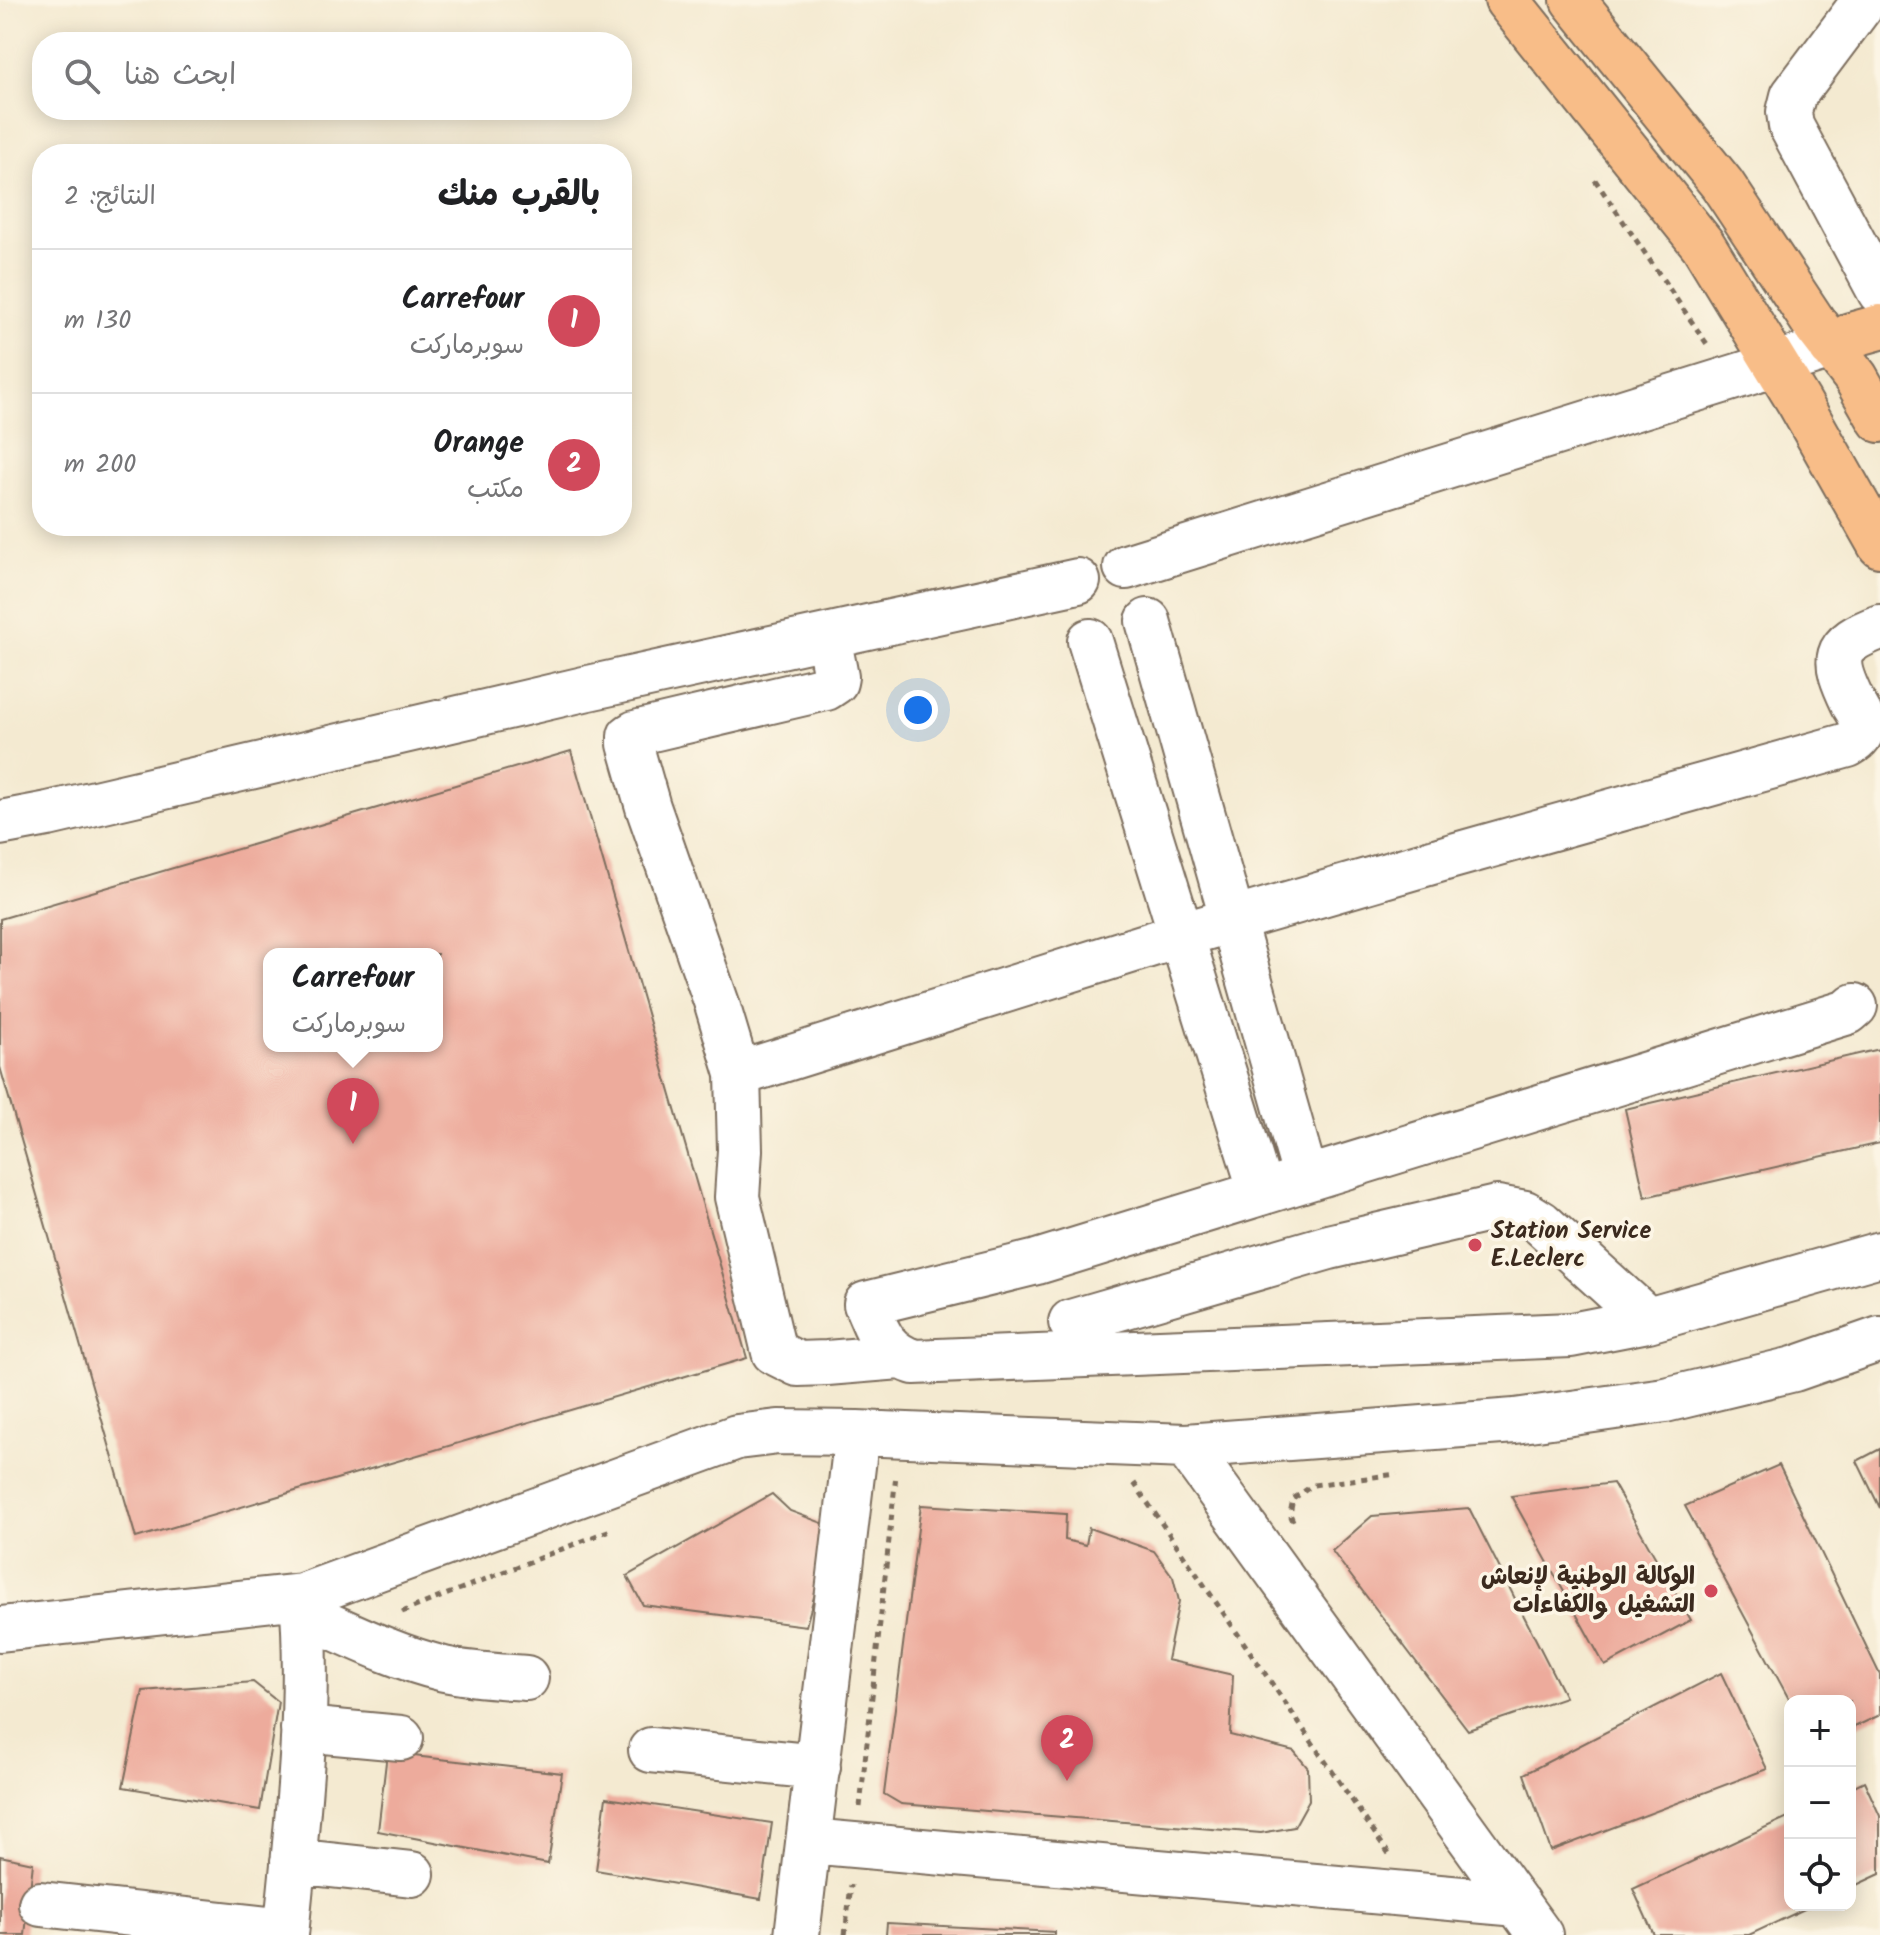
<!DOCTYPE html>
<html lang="ar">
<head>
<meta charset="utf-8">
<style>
  body { margin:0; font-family:Kalam,"Playpen Sans Arabic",sans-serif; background:#f6f6f6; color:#202124; direction:rtl }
  .controls { position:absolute; right:24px; bottom:24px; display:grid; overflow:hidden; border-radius:16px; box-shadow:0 4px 20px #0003 }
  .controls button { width:72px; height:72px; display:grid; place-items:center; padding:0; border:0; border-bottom:2px solid #e0e0e0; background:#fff; color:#202124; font:40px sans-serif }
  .you { position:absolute; left:918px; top:710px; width:28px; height:28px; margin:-20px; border:6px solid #fff; border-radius:50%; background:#1a73e8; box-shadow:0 0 0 12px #1a73e833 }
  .badge { display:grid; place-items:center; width:52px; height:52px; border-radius:50%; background:#d1495b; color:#fff; font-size:26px; font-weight:700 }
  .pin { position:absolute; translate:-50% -66px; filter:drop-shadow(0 2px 4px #0008) }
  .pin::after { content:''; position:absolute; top:42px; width:28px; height:24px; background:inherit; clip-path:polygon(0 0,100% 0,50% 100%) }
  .popup { position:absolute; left:263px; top:948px; width:180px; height:104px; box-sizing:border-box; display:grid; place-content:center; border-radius:16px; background:#fff; filter:drop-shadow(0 2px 6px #0005); font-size:26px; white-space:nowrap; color:#757577 }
  .popup b { font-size:30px; color:#202124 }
  .popup::after { content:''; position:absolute; left:50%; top:100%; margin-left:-16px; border:16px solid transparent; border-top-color:#fff }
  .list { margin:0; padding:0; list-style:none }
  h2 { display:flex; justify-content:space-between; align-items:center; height:104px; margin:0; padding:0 32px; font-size:34px }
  h2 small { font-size:26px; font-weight:400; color:#757577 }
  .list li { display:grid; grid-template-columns:52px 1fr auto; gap:24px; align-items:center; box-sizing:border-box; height:144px; padding:0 32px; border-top:2px solid #e0e0e0 }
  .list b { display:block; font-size:30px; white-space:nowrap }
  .list p { margin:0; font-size:26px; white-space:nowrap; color:#757577 }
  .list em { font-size:26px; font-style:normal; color:#757577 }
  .icon { flex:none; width:44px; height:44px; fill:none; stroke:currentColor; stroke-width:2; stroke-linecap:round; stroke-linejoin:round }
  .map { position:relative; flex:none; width:1880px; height:1935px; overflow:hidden; direction:ltr }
  .search { position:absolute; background:#fff; box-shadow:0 4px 20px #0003; left:32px; top:32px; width:600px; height:88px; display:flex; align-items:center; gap:20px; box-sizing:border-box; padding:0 28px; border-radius:32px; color:#757577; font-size:30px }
  .panel { position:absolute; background:#fff; box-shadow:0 4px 20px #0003; left:32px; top:144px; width:600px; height:392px; border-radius:32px; direction:rtl }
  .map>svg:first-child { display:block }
  .building { fill:#edab9c; fill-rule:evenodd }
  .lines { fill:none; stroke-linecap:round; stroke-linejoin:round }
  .minor-casing { stroke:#7c6d5d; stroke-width:48 }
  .major-casing { stroke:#7c6d5d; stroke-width:48 }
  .path { stroke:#7c6d5d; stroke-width:5; stroke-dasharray:6 6; stroke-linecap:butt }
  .minor { stroke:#fff; stroke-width:44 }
  .major { stroke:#f8bd88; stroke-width:44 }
  .poi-dot { fill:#d1495b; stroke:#fcf5e5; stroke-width:3 }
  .labels { text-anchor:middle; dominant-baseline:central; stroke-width:7; stroke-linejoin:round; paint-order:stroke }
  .poi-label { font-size:24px; font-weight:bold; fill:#3b2a1e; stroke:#fcf5e5; text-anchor:start }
</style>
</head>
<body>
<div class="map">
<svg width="1880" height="1935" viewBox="0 0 1880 1935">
  <rect width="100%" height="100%" fill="#fcf5e5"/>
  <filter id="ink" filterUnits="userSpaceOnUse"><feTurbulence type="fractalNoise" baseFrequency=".0125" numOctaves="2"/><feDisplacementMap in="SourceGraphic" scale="16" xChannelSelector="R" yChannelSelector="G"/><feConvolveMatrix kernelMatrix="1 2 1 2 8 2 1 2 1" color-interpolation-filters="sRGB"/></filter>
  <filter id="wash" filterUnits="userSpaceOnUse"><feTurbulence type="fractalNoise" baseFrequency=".006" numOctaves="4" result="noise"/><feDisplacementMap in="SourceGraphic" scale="32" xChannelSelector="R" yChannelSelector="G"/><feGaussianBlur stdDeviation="1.8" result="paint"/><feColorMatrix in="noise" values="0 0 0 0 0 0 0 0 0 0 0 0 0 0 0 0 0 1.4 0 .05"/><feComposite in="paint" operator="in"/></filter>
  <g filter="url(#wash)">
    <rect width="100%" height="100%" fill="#f4ead1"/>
    <g id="blocks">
      <path class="building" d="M571 751 747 1358 136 1538 0 1067V919ZM269 954H437V1046H269Z
        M1880 1049V1143L1645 1197 1625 1109 1677 1097V1096Z
        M1880 1449V1508L1857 1461Z
        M1779 1465 1880 1675V1715L1850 1729V1701H1790L1685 1506Z
        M1613 1483 1691 1620 1605 1666 1511 1496Z
        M772 1494 790 1511 833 1527 806 1626 643 1605 627 1576Z
        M921 1505 1066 1514 1065 1540 1086 1545 1089 1528 1154 1551 1173 1577 1179 1601 1167 1660 1233 1675 1230 1735 1294 1751 1308 1768 1309 1800 1294 1827 1261 1833 901 1804 884 1794Z
        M1469 1508 1565 1697 1468 1730 1332 1551 1372 1516Z
        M1721 1673 1767 1769 1551 1851 1524 1774Z
        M253 1682 278 1702 260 1810 123 1787 143 1691Z
        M387 1753 562 1773 548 1864 378 1831Z
        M1864 1781 1880 1816V1874L1850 1888V1788Z
        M606 1798 772 1823 761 1899 596 1870Z
        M1790 1816V1905H1813L1749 1935H1654L1633 1889Z
        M0 1856 33 1863 25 1935H0Z
        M887 1923 1055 1932V1935H886Z"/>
    </g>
  </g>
  <g filter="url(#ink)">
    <use href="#blocks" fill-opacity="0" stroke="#7c6d5d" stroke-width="2"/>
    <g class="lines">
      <g class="minor-casing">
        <path id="minor" d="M1865 0 1793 96 1789 112 1791 126 1880 292
          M1126 567 1831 347
          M1148 621 1306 1179
          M828 636 836 677 835 682 826 688 635 733 630 736V744L648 807 717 1004 738 1074 740 1150 737 1197 774 1352 798 1364 827 1363 900 1357
          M1090 641 1261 1192
          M0 823 48 814 584 689 1078 581
          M1855 1006 1848 1012 1037 1262 866 1304C878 1332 882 1351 914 1362L1571 1335 1648 1320 1880 1254
          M738 1074 1181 935 1449 857 1848 745C1855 741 1862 735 1863 726 1863 718 1857 710 1853 703 1832 659 1831 645 1880 627
          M1071 1322 1329 1247 1497 1208 1525 1213 1541 1223 1648 1320
          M1186 1446 1540 1935
          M304 1614C349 1634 395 1657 444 1669 471 1675 499 1676 526 1678
          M0 1629 302 1596 737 1437 778 1432 857 1433 1186 1446 1515 1421 1665 1400 1794 1369 1880 1339
          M303 1729 401 1738
          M651 1750 818 1767
          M809 1841 1518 1904
          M293 1861 412 1874
          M41 1904 286 1931
          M286 1935C297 1823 311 1708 302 1596
          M797 1935 857 1433"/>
      </g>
      <g class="major-casing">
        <path id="major" d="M1507 0 1703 245 1799 402 1880 545
          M1573 0 1722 184 1816 326 1856 378 1880 420
          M1831 347 1851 335 1880 327"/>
      </g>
      <path class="path" d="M1595 180 1707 344
        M1134 1483 1389 1854
        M1293 1521 1290 1514 1293 1499 1313 1485 1397 1474
        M402 1612 613 1529
        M860 1807 896 1475
        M845 1935 851 1885"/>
      <use href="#minor" class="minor"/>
      <use href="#major" class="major"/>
    </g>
  </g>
  <g class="poi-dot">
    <circle cx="1475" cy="1245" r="8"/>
    <circle cx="1711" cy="1591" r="8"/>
  </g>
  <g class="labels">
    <g class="poi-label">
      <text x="1491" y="1231">Station Service<tspan x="1491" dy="28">E.Leclerc</tspan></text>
      <text x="1695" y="1577" text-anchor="end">الوكالة الوطنية لإنعاش<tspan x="1695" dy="28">التشغيل والكفاءات</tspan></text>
    </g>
  </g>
</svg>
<div class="controls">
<button>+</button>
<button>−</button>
<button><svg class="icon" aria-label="locate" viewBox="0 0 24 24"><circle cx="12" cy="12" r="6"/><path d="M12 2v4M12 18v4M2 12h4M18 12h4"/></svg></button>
</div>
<div class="you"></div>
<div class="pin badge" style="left:353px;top:1144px">1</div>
<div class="popup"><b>Carrefour</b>سوبرماركت</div>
<div class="pin badge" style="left:1067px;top:1781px">2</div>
<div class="search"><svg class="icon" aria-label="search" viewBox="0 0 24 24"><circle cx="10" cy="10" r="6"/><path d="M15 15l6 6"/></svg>ابحث هنا</div>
<section class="panel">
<h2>بالقرب منك<small>النتائج: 2</small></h2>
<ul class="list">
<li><span class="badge">1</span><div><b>Carrefour</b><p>سوبرماركت</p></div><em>130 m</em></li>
<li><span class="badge">2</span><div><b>Orange</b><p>مكتب</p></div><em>200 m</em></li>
</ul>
</section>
</div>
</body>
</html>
